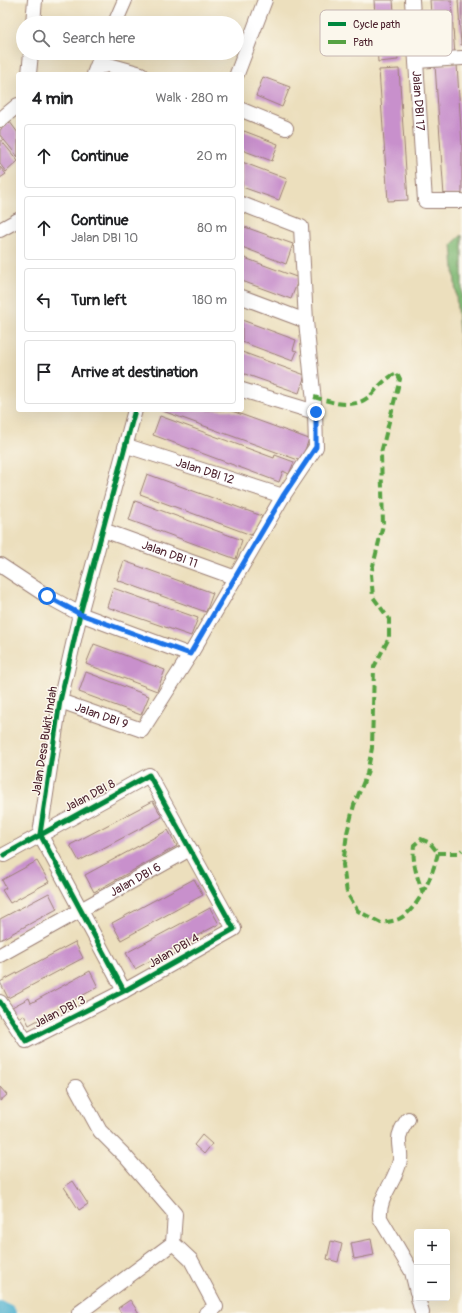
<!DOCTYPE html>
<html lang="en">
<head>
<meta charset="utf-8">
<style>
  body { margin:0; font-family:Pangolin,sans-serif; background:#f6f6f6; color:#202124 }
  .controls { position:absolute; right:12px; bottom:12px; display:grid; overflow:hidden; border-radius:4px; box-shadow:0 4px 16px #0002 }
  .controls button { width:36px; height:36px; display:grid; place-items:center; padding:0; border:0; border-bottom:1px solid #e0e0e0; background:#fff; color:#202124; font:20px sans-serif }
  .stop { position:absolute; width:12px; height:12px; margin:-9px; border:3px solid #1a73e8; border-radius:50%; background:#fff }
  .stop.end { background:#1a73e8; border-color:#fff; box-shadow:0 1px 4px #0008 }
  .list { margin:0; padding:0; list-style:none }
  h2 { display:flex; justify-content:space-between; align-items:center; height:52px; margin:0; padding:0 16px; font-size:17px }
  h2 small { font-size:13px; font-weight:400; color:#757577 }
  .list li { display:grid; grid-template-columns:26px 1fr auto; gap:12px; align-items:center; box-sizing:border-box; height:64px; margin:0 8px 8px; padding:0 8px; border:1px solid #e0e0e0; border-radius:4px }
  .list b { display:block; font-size:15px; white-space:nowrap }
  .list p { margin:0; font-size:13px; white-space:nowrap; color:#757577 }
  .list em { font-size:13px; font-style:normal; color:#757577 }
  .icon { flex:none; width:22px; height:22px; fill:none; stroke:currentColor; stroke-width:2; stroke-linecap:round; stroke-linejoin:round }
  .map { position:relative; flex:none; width:462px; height:1313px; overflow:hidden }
  .search { position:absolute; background:#fff; box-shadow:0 4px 16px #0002; left:16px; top:16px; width:228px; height:44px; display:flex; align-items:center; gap:10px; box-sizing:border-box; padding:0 14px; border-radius:22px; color:#757577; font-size:15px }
  .panel { position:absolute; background:#fff; box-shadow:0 4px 16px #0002; left:16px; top:72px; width:228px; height:340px; border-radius:4px }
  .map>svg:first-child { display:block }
  .forest { fill:#81b976; stroke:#666c50 }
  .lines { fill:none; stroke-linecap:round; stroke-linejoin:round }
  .river { stroke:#50b1cf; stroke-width:18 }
  .building { fill:#c890cc }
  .minor-casing { stroke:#9b7f74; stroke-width:16 }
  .minor { stroke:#fff; stroke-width:14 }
  .quiet { stroke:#56a243; stroke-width:4; stroke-dasharray:8 4; stroke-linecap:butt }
  .cycleway-casing { stroke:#fbf7ec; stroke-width:8 }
  .cycleway { stroke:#00873e; stroke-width:5 }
  .route { stroke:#1a73e8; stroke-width:5 }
  .labels { text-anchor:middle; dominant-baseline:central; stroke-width:3; stroke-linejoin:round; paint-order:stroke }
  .street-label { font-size:12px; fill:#4a1f2b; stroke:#fbf7ec }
  .key { fill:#fbf7ec; stroke:#c6b6b2; stroke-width:1 }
  .key-label { font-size:11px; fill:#4a1f2b }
</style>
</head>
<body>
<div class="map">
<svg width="462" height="1313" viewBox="0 0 462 1313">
  <rect width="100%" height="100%" fill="#fbf7ec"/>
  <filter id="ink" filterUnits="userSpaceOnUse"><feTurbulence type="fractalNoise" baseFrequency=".025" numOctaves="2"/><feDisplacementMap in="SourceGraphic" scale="8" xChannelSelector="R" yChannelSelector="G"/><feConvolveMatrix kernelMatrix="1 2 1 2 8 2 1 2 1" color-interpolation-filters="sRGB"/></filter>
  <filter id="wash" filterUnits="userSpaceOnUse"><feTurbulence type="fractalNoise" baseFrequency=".012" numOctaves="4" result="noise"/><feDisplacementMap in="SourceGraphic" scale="16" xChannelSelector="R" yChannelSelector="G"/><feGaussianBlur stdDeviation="0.9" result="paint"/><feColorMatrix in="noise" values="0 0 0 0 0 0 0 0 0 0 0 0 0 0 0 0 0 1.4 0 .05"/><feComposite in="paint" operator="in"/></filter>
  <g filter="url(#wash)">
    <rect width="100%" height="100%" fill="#ecdfbd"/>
    <path class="forest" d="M462 235V373L452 244Z"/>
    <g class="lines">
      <path class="river" d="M0 1310 7 1313"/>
    </g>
    <g id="blocks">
      <path class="building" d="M374 0H393L398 60 378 62Z
        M430 0H451L455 56 434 57Z
        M458 0H462V45H461Z
        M457 64 462 145V195L444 196 435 65Z
        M399 69 408 200 388 201 379 70Z
        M263 77 290 87 282 107 256 96Z
        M10 122 18 133V157L0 135V130Z
        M244 131 278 144 272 161 242 150V137Z
        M0 139 18 161 6 172 0 164Z
        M242 162 287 179 279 200 242 187Z
        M0 167 6 174 0 178Z
        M242 226 293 244 286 264 242 247Z
        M242 257 299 278 291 299 242 281Z
        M242 320 296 340 293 350 297 351 293 361 242 342Z
        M242 352 305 375 299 393 242 373Z
        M160 410H229L309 439 301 461Z
        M160 416 274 458 275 455 294 462 289 474 283 471 279 482 153 435Z
        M147 474 262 516 254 536 140 494Z
        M135 501 242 540 236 559 129 520Z
        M124 561 213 593 206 612 117 580Z
        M113 588 198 618 191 636 107 607Z
        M94 644 165 670 157 691 86 664Z
        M86 672 149 696 141 715 79 692Z
        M153 801 162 817 79 861 70 845Z
        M168 830 177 846 94 892 85 875Z
        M37 861 49 882 10 903 2 890 6 888 2 880Z
        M194 879 203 895 121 940 112 923Z
        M49 893 57 909 0 940V919Z
        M210 908 219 924 135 969 126 953Z
        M75 942 83 958 8 998 0 982Z
        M90 971 98 987 29 1025 24 1015 18 1018 12 1007 29 998 31 1003Z
        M0 1087 7 1095 0 1101Z
        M202 1135 212 1144 204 1154 194 1145Z
        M73 1181 88 1204 79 1210 64 1187Z
        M371 1239 374 1255 354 1259 351 1243Z
        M331 1241 342 1244 338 1262 327 1259Z
        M130 1300 139 1313H121L118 1308Z"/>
    </g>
  </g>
  <g filter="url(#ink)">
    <use href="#blocks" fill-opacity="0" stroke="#9b7f74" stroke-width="1"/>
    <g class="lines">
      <g class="minor-casing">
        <g id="minor">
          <path id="s1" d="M412 0 425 201H462"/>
          <path d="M33 23 35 0"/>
          <path d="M115 23 125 0"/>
          <path d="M416 61 462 58"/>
          <path d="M97 67 109 65 141 74"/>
          <path d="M29 74 31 53"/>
          <path d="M94 74 102 53"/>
          <path d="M237 74 265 0"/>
          <path d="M242 110 286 128"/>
          <path d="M0 120 18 105"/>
          <path d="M0 230 18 220"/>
          <path d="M242 297 306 321"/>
          <path d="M242 390 315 412"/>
          <path id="s2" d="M127 446 283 496"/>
          <path id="s3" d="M103 530 236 578"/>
          <path d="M0 565 47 596 80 614 190 655"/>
          <path id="s4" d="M60 701 142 730 190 655 283 496 316 447 315 412 306 321 301 227 242 204"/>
          <path id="s5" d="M0 955 190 849"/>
          <path d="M124 991 40 834 60 701 80 614 135 410"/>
          <path d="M0 1002 26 1041 124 991 234 929 149 775 4 855"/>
          <path d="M76 1087 100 1131 125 1156 175 1214 173 1243 79 1313"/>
          <path d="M408 1119C404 1125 398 1133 399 1142 399 1148 401 1154 400 1160 396 1182 378 1196 380 1218L412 1272 417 1292"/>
          <path d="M173 1243 191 1260 216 1307 206 1313"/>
          <path d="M418 1298 422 1313"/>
        </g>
      </g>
      <use href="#minor" class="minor"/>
      <path class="quiet" d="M314 397C334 403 356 411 373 393 380 385 386 378 397 373L400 379 381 453 383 525 371 574 373 597 389 619V638L374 667 372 748 367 774 354 805 347 833 343 865 347 893 358 911 381 923C387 922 394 921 399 919 419 909 433 874 438 853L430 843 421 839 414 845C412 863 417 877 423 893
        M438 853H459L462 850"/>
      <g class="cycleway-casing">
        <path id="cycleway" d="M124 991 40 834 60 701 80 614 135 410
          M0 1002 26 1041 124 991 234 929 149 775 4 855"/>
      </g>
      <use href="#cycleway" class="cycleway"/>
    </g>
  </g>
  <g class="lines" filter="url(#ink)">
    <path class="route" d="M47 596 80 614 190 654 283 496 316 447V412"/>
  </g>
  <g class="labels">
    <g class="street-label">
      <text stroke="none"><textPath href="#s1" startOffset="101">Jalan DBI 17</textPath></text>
      <text stroke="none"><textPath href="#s2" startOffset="82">Jalan DBI 12</textPath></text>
      <text stroke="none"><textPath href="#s3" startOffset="71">Jalan DBI 11</textPath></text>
      <text stroke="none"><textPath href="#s4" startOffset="44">Jalan DBI 9</textPath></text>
      <text transform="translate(45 741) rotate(-81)">Jalan Desa Bukit Indah</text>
      <text transform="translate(90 796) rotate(-28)">Jalan DBI 8</text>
      <text stroke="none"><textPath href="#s5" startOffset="155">Jalan DBI 6</textPath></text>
      <text transform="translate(174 951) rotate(-30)">Jalan DBI 4</text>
      <text transform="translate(60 1012) rotate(-27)">Jalan DBI 3</text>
    </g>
  </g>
  <rect x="320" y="10" width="132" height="46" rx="6" class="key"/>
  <rect x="328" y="22" width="18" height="4" fill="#00873e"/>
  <rect x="328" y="40" width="18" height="4" fill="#56a243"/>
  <g class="key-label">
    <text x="353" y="28">Cycle path</text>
    <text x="353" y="46">Path</text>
  </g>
</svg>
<div class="controls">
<button>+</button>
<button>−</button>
</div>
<div class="stop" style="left:47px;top:596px"></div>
<div class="stop end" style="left:316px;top:412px"></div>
<div class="search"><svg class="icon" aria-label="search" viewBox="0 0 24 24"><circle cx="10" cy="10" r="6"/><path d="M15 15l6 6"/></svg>Search here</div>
<section class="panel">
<h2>4 min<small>Walk · 280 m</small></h2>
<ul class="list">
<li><svg class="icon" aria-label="ahead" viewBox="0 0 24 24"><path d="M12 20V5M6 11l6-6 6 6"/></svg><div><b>Continue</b></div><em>20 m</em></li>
<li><svg class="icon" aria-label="ahead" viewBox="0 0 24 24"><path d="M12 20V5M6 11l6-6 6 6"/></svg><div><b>Continue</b><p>Jalan DBI 10</p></div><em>80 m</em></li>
<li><svg class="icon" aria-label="left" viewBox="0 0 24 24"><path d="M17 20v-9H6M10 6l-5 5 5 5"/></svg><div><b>Turn left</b></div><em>180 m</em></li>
<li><svg class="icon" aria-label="arrive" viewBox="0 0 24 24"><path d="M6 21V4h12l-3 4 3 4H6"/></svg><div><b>Arrive at destination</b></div></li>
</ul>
</section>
</div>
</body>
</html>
